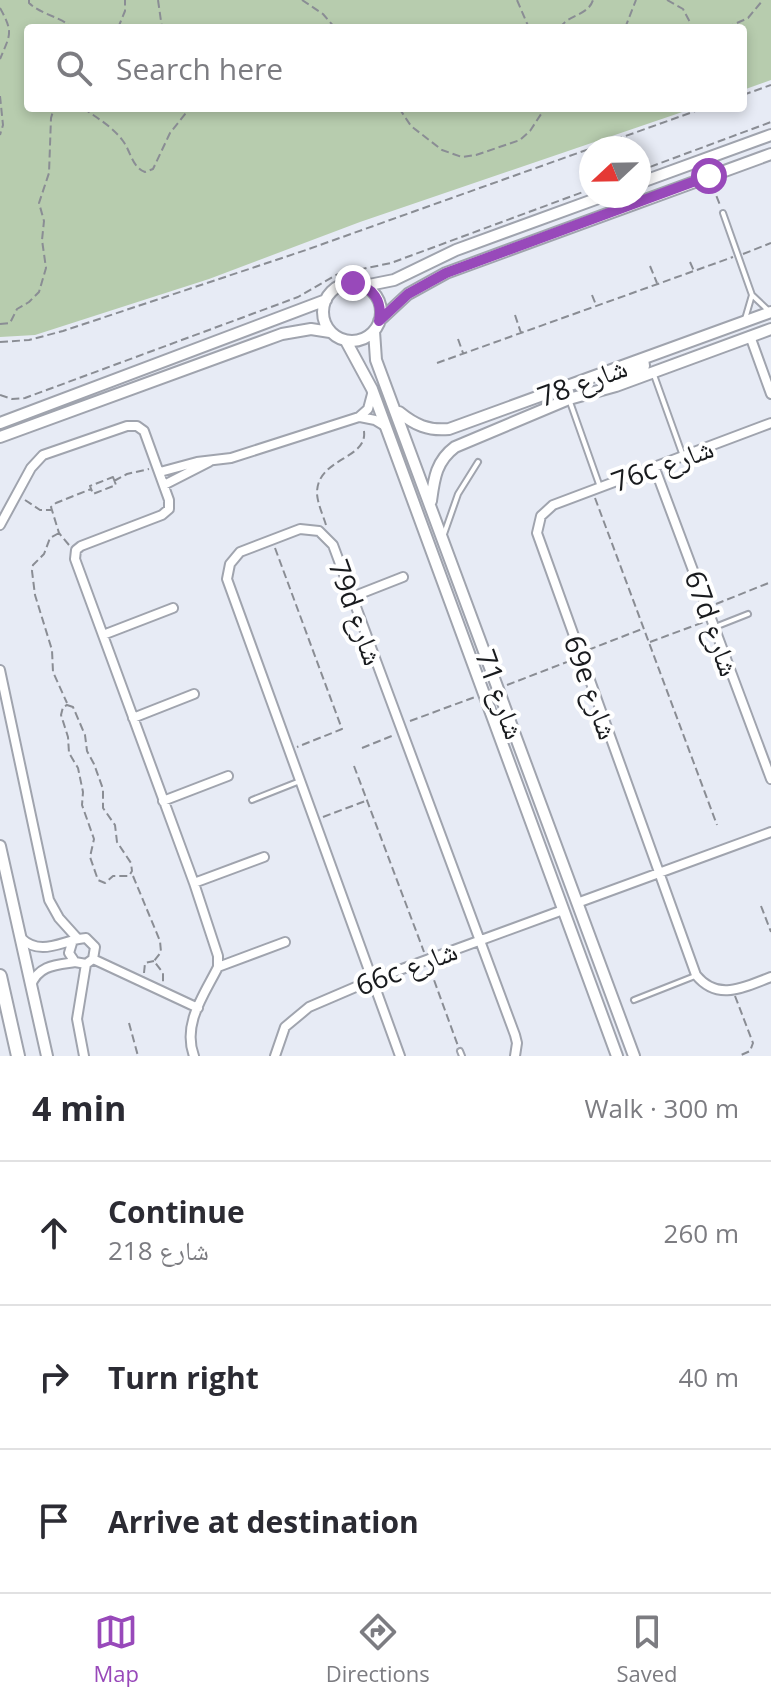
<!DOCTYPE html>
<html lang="en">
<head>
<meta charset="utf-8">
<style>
  body { margin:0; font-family:"Open Sans","Noto Naskh Arabic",sans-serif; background:#f7f7f7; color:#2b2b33 }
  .compass { position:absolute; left:579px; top:136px; width:72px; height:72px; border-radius:50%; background:#fff; box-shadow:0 4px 12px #0003; rotate:248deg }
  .stop { position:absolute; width:24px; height:24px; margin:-18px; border:6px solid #9849ba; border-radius:50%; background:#fff }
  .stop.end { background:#9849ba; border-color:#fff; box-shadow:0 2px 8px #0008 }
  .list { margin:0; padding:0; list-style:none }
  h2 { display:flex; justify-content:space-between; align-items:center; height:104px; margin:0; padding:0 32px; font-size:34px }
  h2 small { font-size:26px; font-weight:400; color:#7c7c81 }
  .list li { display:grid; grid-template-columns:52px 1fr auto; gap:24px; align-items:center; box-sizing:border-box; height:144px; padding:0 32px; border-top:2px solid #e1e1e2 }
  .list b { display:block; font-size:30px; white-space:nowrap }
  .list p { margin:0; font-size:26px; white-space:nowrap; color:#7c7c81 }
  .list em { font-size:26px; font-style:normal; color:#7c7c81 }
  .icon { flex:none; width:44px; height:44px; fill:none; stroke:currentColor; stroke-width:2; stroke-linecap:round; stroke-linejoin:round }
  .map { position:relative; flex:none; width:771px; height:1056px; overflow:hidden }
  .search { position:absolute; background:#fff; box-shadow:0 4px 12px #0003; left:24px; right:24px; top:24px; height:88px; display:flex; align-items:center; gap:20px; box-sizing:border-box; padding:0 28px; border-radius:8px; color:#7c7c81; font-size:30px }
  .sheet { height:536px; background:#fff }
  nav { display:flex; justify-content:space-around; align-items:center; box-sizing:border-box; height:112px; border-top:2px solid #e1e1e2; background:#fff; font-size:22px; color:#7c7c81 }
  nav a { display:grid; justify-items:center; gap:4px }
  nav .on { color:#9849ba }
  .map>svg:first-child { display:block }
  .green { fill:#b7ccae }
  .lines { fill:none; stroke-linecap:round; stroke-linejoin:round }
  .service-casing { stroke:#a0a4ae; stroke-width:8 }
  .minor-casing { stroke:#a0a4ae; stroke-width:12 }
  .tertiary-casing { stroke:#a0a4ae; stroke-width:14 }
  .trunk-casing { stroke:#a0a4ae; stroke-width:16 }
  .path { stroke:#8a8d94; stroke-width:2; stroke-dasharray:8 4; stroke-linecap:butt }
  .service { stroke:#fff; stroke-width:4 }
  .minor { stroke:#fff; stroke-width:8 }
  .tertiary { stroke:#fff; stroke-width:10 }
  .trunk { stroke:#fff; stroke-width:12 }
  .route { stroke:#9849ba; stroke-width:10 }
  .labels { text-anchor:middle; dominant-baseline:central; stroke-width:8; stroke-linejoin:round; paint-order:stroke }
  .street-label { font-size:28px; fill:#191b1e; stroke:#fff }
</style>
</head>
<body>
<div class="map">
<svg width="771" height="1056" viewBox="0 0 771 1056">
  <rect width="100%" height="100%" fill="#e7ebf5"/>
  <path class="green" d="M0 0H771V80L743 90V28H28V108H694L360 222 209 279 35 335 0 337Z"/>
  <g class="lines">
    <g class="service-casing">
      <path id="service" d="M723 213 752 295 769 311
        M745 319 752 295
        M654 375 683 456
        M570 402 600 487
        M444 534 458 494 478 462
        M715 627 748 614
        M252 800 300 781
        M634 1000 695 976
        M460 1051 462 1056"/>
    </g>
    <g class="minor-casing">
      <path id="minor" d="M750 336 771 394
        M360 417 375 420 385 426
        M771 423 553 505 541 516 537 533 696 975C718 1002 744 987 771 977
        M654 466 771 779
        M160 472 197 462 231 458 359 417 368 409 372 394
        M164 485 209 462
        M0 525 31 468 43 455 127 426H137L144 431 169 500V509L162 515 81 546 76 550 75 559 194 883 218 956V967C204 995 182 1024 194 1056
        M352 597 403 577
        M103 635 173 608
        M0 670 49 900 59 918 77 938
        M133 718 194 694
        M163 801 228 776
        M194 883 264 857
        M577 903 771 832
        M21 938C42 958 64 939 86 938L95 947 93 959 86 964 75 962 69 953 72 943
        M93 959 198 1008
        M218 967 285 942
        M31 985C39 965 56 965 75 962
        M84 1056 77 1019 86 964
        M275 1056 285 1027 309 1007 372 980 563 910
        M400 1056 227 579 230 564 240 552 300 529 319 531 333 545 515 1035 517 1043 515 1056"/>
    </g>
    <g class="tertiary-casing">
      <path id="tertiary" d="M639 183 771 135
        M323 312a29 29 0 1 1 58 0a29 29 0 1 1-58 0Z
        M364 286 394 280 456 250 604 196
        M379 321 408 294 446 273 771 154
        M374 331 376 360 634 1056
        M346 341 372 389 617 1056
        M616 379 644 366 643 359
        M399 412C415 425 428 431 449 429L771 312
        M0 423 326 300
        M0 437 282 334 311 329 330 332
        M431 501C434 479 436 461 455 447L569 399 616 386 771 329
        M0 846 47 1056"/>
    </g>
    <g class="trunk-casing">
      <path id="trunk" d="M0 976 18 1056"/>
    </g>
    <path class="path" d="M29 0V3C42 15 59 16 73 28
      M158 0 162 28
      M302 0 323 14 335 28
      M517 0 529 28
      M667 0 683 9 693 28
      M0 8C14 33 10 35 0 59
      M118 28 125 11V0
      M560 28C568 14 588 16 593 0
      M625 28 636 0
      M726 28 748 18 763 0
      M743 95 771 85
      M0 96 3 125 0 135
      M83 108C97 118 113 127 123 141 131 152 132 167 145 172L153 169 170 133 190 108
      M399 108 411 126 442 150 462 157 476 155 520 140 530 131 545 108
      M639 171 771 122
      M712 185 720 205
      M743 254 771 243
      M690 262 694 271
      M650 266 657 283
      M592 295 596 305
      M515 315 521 333
      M0 324 10 323 17 309 29 302 39 292 46 268 42 240 44 221 39 203 49 173 51 118 54 108
      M458 339 463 353
      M0 342 29 340 63 331 306 250 704 108
      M437 363 733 257
      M0 395 12 399 25 398 298 297 338 274 391 263 591 189
      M113 477 116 485 93 494 90 486Z
      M114 481 127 474 149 469
      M595 498 717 825
      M25 500 40 510H51
      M326 525C323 515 318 505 317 494 316 456 373 460 363 427
      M59 533 50 538 44 554 33 565 32 571 35 595 52 650 53 672 67 703
      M69 545 59 533 51 507 56 503 91 489
      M275 548 342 729 297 747
      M716 604 771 582
      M650 642 704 622
      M588 650 642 629
      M507 685 572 660
      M67 705 73 707 85 735 87 751 94 764 103 789V808L115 825 117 842 131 863 132 871 129 876H113L105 883 98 880 90 857 94 839 82 805 83 792 78 768 69 753 68 737 61 715 63 707Z
      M410 721 475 697
      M362 748 394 735
      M354 766 424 952
      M323 817 368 800
      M133 876 160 941 161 952 154 961 163 973V982
      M761 906 771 932
      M430 969 458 1046
      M144 973 145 963 154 961
      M735 996 753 1043 750 1051 739 1056
      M129 1023 138 1056"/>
    <use href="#service" class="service"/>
    <use href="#minor" class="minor"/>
    <use href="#tertiary" class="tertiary"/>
    <use href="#trunk" class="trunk"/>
  </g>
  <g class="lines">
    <path class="route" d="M353 283C373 287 383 301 379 321L408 294 446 273 709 176"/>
  </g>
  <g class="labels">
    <g class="street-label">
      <text transform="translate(582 381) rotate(-20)">شارع 78</text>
      <text transform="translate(662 464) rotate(-20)">76c شارع</text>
      <text transform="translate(357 612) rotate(70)">79d شارع</text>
      <text transform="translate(713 623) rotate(70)">67d شارع</text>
      <text transform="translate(592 687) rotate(70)">69e شارع</text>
      <text transform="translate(501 694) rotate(70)">شارع 71</text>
      <text transform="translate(406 967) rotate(-21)">66c شارع</text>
    </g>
  </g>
</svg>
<svg class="compass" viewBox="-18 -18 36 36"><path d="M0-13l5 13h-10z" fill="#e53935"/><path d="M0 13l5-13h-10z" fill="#7c7c81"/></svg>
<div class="stop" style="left:709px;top:176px"></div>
<div class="stop end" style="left:353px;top:283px"></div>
<div class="search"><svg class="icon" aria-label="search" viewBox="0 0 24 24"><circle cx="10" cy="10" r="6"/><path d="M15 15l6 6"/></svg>Search here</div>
</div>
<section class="sheet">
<h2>4 min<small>Walk · 300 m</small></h2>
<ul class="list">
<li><svg class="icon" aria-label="ahead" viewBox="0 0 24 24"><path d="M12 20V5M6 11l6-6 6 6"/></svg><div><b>Continue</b><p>شارع 218</p></div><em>260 m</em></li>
<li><svg class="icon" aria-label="right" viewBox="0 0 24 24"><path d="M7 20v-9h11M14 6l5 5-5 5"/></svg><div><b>Turn right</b></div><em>40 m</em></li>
<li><svg class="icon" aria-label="arrive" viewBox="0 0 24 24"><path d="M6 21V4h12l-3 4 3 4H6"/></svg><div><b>Arrive at destination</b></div></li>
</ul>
</section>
<nav>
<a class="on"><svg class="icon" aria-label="map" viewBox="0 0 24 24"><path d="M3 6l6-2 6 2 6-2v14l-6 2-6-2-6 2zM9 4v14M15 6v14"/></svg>Map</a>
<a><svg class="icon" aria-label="directions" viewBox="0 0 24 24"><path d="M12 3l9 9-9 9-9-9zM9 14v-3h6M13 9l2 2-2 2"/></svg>Directions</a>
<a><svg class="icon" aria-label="saved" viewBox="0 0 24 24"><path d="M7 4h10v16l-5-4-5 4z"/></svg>Saved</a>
</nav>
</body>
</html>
